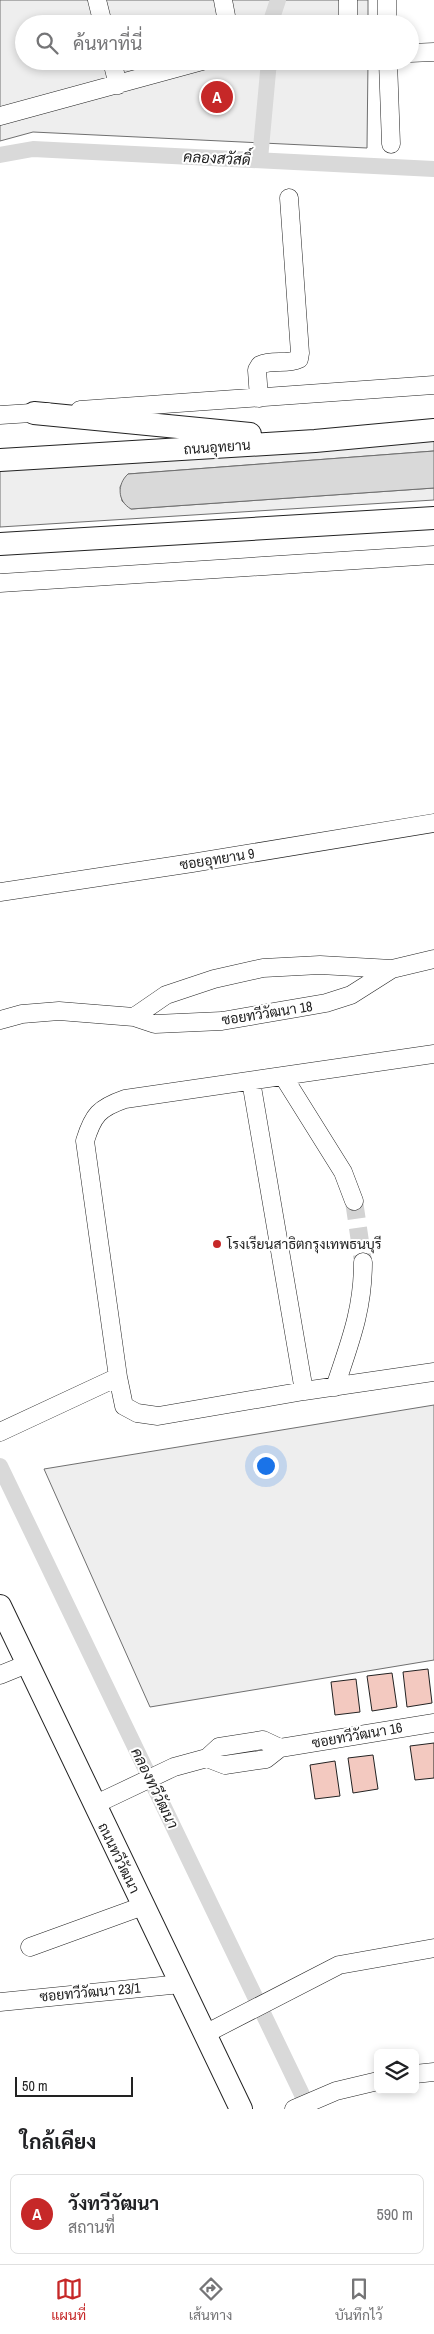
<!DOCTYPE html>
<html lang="th">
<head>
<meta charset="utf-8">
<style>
  body { margin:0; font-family:"Archivo Narrow",Sarabun,sans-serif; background:#f6f6f6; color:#202124 }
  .controls { position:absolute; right:15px; bottom:15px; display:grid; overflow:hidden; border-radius:8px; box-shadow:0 2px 8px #0003 }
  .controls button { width:45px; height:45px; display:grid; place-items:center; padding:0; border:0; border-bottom:1px solid #e0e0e0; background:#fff; color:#202124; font:25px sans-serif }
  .scale { position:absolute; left:15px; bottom:12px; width:118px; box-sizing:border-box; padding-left:5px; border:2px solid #222; border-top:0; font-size:14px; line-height:18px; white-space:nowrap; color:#222; -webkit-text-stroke:4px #fff; paint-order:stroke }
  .you { position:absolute; left:265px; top:1465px; width:18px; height:18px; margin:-12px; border:4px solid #fff; border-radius:50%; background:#1a73e8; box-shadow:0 0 0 8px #1a73e833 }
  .badge { display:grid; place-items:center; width:32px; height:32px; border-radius:50%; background:#c62828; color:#fff; font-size:16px; font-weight:700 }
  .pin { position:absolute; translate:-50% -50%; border:2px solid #fff; box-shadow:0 1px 5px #0006 }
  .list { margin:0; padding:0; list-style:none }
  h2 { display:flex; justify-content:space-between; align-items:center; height:65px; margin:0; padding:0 20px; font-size:21px }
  h2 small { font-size:16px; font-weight:400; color:#757577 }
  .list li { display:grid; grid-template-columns:32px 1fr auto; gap:15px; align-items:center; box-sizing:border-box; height:80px; margin:0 10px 10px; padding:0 10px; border:1px solid #e0e0e0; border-radius:8px }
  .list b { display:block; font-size:19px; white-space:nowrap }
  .list p { margin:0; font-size:16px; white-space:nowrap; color:#757577 }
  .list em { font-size:16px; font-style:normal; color:#757577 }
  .icon { flex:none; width:28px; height:28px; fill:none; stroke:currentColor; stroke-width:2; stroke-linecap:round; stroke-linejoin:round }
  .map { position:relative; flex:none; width:434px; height:2109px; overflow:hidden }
  .search { position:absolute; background:#fff; box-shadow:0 2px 8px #0003; left:15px; right:15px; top:15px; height:55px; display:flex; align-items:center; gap:12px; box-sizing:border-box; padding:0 18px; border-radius:28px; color:#757577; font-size:19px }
  .sheet { height:155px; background:#fff }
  nav { display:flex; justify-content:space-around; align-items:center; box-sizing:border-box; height:70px; border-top:1px solid #e0e0e0; background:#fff; font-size:14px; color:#757577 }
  nav a { display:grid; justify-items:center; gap:2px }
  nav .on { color:#c62828 }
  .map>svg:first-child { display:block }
  .green { fill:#eee; stroke:#6f6f6f }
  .water { fill:#d9d9d9; stroke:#6f6f6f }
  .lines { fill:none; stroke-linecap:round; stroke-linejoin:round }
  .canal { stroke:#d9d9d9; stroke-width:16 }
  .building { fill:#f3c9c0; stroke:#222 }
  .minor-tunnel { stroke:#d3d3d3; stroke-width:18; stroke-dasharray:18 9; stroke-linecap:butt }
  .minor-casing { stroke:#222; stroke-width:19 }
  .major-casing { stroke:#222; stroke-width:24 }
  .minor { stroke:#fff; stroke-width:18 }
  .major { stroke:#fff; stroke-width:22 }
  .poi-dot { fill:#c62828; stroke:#fff; stroke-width:2 }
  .labels { text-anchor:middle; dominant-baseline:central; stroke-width:4; stroke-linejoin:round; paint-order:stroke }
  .street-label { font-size:14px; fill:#222; stroke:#fff }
  .poi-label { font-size:14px; fill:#222; stroke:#fff; text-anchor:start }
  .water-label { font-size:15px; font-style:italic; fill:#222; stroke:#fff }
</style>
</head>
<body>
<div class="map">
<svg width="434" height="2109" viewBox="0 0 434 2109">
  <rect width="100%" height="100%" fill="#fff"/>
  <path class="green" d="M0 0H368V24H24V61H368L367 148 33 132 0 141Z
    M434 440V451L128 474 120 487 122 501 131 509 434 488V500L0 527V470Z
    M434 1405V1660L150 1707 44 1469Z"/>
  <path class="water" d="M434 451V488L131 509C117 501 117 484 128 474Z"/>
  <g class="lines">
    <path class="canal" d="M270 24 278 0
      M0 155 33 149 434 169
      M260 159 269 61
      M0 1466 309 2109"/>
  </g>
  <path class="building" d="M428 1669 432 1703 407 1707 403 1672Z
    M392 1673 397 1707 372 1711 367 1676Z
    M356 1679 360 1712 335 1715 331 1682Z
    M434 1743V1778L415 1780 410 1746Z
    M373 1755 378 1789 353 1793 348 1758Z
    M335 1761 340 1796 315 1799 310 1765Z"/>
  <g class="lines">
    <path class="minor-tunnel" d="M354 1201 363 1262"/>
    <g class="minor-casing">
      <path id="minor" d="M97 0 103 24
        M223 0 226 16
        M348 0V24
        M387 0V24
        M410 53 434 52
        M112 61 118 85
        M388 61 391 144
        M0 116 202 61
        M259 398 257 370 260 365C272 359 287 365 299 359L300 353 289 198
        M80 410 434 385
        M0 415 47 412
        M0 583 434 555
        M0 892 192 863 434 823
        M134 1017 166 995 214 979 263 968 320 965 392 969
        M0 1020 22 1014 59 1011 134 1017 155 1024 222 1021 326 1003 351 995 392 969 434 959
        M283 1076 343 1172 354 1201
        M251 1081 304 1391
        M118 1377 124 1406 137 1413 158 1416 304 1391 434 1372
        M335 1387C350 1342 363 1310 363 1262
        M0 1432 118 1377 85 1141C93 1115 99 1108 125 1099L434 1054
        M0 1675 27 1664
        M207 1758 225 1765 266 1759 280 1748 434 1723
        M94 1805 174 1767 207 1758 219 1747 263 1740 280 1748
        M30 1947 143 1906
        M0 2002 181 1984
        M205 2034 339 1965 434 1948
        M415 2074 434 2072
        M294 2109 336 2091 378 2081"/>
    </g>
    <g class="major-casing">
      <path id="major" d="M34 413 250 434
        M0 460 315 441 434 430
        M0 544 434 518
        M0 1606 241 2109"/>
    </g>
    <use href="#minor" class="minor"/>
    <use href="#major" class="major"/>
  </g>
  <circle class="poi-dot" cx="217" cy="1244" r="5"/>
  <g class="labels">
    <g class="street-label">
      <text transform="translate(217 447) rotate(-4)">ถนนอุทยาน</text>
      <text transform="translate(217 859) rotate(-9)">ซอยอุทยาน 9</text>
      <text transform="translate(267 1013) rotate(-9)">ซอยทวีวัฒนา 18</text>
      <text transform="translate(357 1735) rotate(-10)">ซอยทวีวัฒนา 16</text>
      <text transform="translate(119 1858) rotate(64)">ถนนทวีวัฒนา</text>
      <text transform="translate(90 1992) rotate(-5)">ซอยทวีวัฒนา 23/1</text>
    </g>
    <g class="poi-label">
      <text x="227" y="1244">โรงเรียนสาธิตกรุงเทพธนบุรี</text>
    </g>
    <g class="water-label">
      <text transform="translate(217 158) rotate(3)">คลองสวัสดิ์</text>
      <text transform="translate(155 1788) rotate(64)">คลองทวีวัฒนา</text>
    </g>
  </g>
</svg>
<div class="controls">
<button><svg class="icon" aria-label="layers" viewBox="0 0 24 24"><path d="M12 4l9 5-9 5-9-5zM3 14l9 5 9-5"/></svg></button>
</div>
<div class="scale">50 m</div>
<div class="you"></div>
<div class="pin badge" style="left:217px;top:97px">A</div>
<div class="search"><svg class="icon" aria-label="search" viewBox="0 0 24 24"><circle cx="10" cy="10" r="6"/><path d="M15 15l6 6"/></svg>ค้นหาที่นี่</div>
</div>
<section class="sheet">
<h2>ใกล้เคียง<small></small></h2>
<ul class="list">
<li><span class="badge">A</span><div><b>วังทวีวัฒนา</b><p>สถานที่</p></div><em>590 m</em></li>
</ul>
</section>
<nav>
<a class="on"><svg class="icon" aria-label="map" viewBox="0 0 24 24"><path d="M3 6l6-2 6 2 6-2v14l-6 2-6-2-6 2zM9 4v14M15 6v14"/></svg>แผนที่</a>
<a><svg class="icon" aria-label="directions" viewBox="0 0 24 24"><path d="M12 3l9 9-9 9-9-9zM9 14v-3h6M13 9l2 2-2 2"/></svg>เส้นทาง</a>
<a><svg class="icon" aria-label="saved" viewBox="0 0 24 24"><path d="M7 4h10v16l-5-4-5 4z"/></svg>บันทึกไว้</a>
</nav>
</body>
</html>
